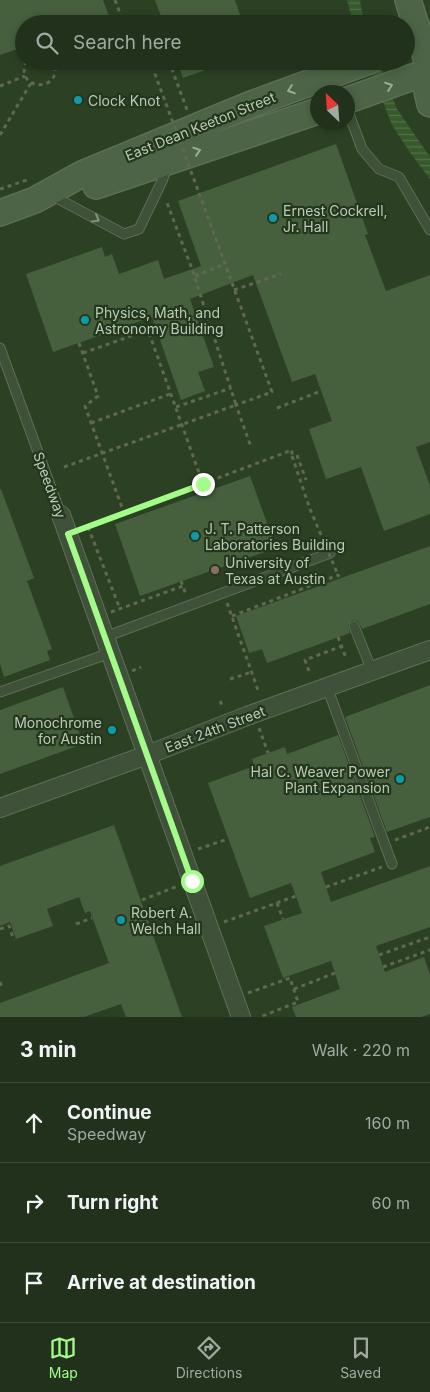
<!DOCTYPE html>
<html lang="en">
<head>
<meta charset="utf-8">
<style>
  body { margin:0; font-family:Inter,sans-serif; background:#2d3d28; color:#f1f3f6 }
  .compass { position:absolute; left:310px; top:85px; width:45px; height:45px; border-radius:50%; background:#21311b; box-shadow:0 2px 8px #0003; rotate:335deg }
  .stop { position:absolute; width:15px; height:15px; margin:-11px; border:4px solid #a3fc89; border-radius:50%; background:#fff }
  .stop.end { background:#a3fc89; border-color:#fff; box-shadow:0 1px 5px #0008 }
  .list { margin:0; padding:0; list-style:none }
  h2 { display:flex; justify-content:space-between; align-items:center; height:65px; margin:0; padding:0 20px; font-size:21px }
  h2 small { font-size:16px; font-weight:400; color:#a2a9a3 }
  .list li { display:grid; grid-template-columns:32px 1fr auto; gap:15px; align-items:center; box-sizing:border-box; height:80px; padding:0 20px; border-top:1px solid #3e4c3a }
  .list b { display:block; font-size:19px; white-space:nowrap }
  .list p { margin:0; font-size:16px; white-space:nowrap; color:#a2a9a3 }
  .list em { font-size:16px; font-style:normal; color:#a2a9a3 }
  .icon { flex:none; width:28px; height:28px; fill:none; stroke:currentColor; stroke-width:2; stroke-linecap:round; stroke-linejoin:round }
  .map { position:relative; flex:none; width:430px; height:1017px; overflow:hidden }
  .search { position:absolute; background:#21311b; box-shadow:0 2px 8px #0003; left:15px; right:15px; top:15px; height:55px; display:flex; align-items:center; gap:12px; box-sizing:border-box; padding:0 18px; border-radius:28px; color:#a2a9a3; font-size:19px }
  .sheet { height:305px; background:#21311b }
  nav { display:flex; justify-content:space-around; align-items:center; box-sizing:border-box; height:70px; border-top:1px solid #3e4c3a; background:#21311b; font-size:14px; color:#a2a9a3 }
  nav a { display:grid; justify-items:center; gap:2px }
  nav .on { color:#a3fc89 }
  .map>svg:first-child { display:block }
  .water { fill:url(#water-rules) }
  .building { fill:#465f3d }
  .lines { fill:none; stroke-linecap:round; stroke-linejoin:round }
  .lane-casing { stroke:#5d6e56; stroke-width:11 }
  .street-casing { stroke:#5d6e56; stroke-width:20 }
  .secondary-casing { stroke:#5d6e56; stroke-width:28 }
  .path { stroke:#60684e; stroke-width:3; stroke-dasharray:4 4; stroke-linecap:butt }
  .lane { stroke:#3f5139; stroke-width:9 }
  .street { stroke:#3f5139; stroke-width:18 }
  .secondary { stroke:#4d6446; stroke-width:25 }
  .path-bridge { stroke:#60684e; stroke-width:3; stroke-dasharray:4 4; stroke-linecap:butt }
  .oneway { stroke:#99ac94 }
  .oneway2 { stroke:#83947d }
  .route { stroke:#a3fc89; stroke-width:6 }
  .culture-dot { fill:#0f9aa8; stroke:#24361d; stroke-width:2 }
  .education-dot { fill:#8d6e63; stroke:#24361d; stroke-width:2 }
  .labels { text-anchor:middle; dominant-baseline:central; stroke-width:4.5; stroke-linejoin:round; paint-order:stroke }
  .poi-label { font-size:14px; fill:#bacbb5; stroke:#24361d; text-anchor:start }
  .street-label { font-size:14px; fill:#bacbb5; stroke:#24361d }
</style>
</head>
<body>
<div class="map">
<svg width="430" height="1017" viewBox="0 0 430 1017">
  <defs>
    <pattern id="water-rules" width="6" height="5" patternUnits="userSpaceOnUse" patternTransform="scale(1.25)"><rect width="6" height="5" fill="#375a2c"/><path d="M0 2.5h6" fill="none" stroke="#527048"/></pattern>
  </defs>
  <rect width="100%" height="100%" fill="#2c4124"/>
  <path class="water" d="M347 0H360L364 24H354Z
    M367 61H378L397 109 430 157V179L409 151 392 125Z"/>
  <path class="building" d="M0 0H103L109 16 88 24H24V47L0 55Z
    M155 0H235L243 24H164Z
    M177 61H225V63L183 78Z
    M336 144 368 234 365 235 386 291 430 275V442L416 447 430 486V514L384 531 361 467 326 479 309 429 332 421 315 374 292 382 253 275 190 299 214 367 198 372 205 391 181 400 152 317 53 352 26 274 102 247 105 257 112 254 119 274 158 260 164 279 201 266 178 201Z
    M250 476 276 548 140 596 115 524Z
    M0 489H1L34 578 27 581 52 649 47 651 50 660 4 677 0 664Z
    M430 546V604L362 629 358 621 352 620 348 625 350 633 267 663 262 649 249 653 236 616Z
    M430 685V817L387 832 345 717Z
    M63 687 83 744 0 774V710Z
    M338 735 375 837 370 838 375 852 321 872 331 902 430 866V927L376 946 385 972 424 957 430 975V1014L421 1017H296L292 1007 340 989 331 961 283 978 264 926 302 913 291 883 250 898 208 783 254 766 252 759 268 753 285 747 287 754Z
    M114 825 182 1017H126L121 1004 84 1017H0V1003L109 963 90 911 85 913 79 897 47 909 53 926 16 939 10 922 0 926V866Z"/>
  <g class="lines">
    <g class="lane-casing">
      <path id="lane" d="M348 111 362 149 379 169 399 177 430 230
        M53 196 124 234 139 229 162 181 168 165
        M0 348 61 515
        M354 626 372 671
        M105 637 330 553
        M327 687 392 864
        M0 692 110 653"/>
    </g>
    <g class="street-casing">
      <path id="street" d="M61 515 241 1017
        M0 808 147 755 247 716 430 650"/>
    </g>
    <g class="secondary-casing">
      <path id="secondary" d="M408 0 430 70
        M430 74 427 91 430 104
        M348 100 430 71
        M96 186 318 111
        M0 213 35 200 82 174 249 105 369 61"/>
    </g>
    <path class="path" d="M115 0 124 24
      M26 61C14 93 66 92 53 61
      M150 61 152 66
      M169 61 187 110
      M55 67 72 61
      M0 86 25 76
      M0 135 31 83
      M0 189 27 180
      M199 193 272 392 236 405 251 447
      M195 276 225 264
      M234 290 281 274
      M79 343 98 396 85 406 124 513
      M83 353 148 330 203 484
      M176 407 231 388
      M277 408 321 391
      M91 423 170 394
      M297 455 306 480
      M64 467 236 405 192 269 166 200
      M88 527 120 609
      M83 529 292 450V456
      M181 581 186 595
      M227 603 258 690
      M111 612 183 586
      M232 616 338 575 340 578
      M338 637 346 658
      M132 671 141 667
      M309 671 305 660 342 646
      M230 679 252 672
      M220 701 222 705
      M259 728 268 753
      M395 840 430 827
      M198 849 228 839
      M326 887 382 867
      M142 900 178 886
      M277 903 283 919
      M224 922 296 896
      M76 924 92 918
      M0 929 9 926 14 940
      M379 955 430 937
      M383 967 430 950
      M0 982 2 988
      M294 989 335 973
      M248 993 290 978 298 1002 260 1017"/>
    <use href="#lane" class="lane"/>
    <use href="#street" class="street"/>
    <use href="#secondary" class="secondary"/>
    <path class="path-bridge" d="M152 66 199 193
      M292 456 310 509 338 575"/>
  </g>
  <defs><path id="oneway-chevron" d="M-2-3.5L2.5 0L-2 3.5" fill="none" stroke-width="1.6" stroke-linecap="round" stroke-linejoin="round" transform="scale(1.25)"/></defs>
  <g class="oneway">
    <use href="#oneway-chevron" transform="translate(389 86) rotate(-20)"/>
    <use href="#oneway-chevron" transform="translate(291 90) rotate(160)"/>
    <use href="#oneway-chevron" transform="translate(197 151) rotate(-18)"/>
  </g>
  <use class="oneway2" href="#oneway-chevron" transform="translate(96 219) rotate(29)"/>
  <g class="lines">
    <path class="route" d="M192 881 68 534 203 484"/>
  </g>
  <g class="culture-dot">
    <circle cx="78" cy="100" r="5"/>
    <circle cx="273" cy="218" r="5"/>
    <circle cx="85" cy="320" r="5"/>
    <circle cx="195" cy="536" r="5"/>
    <circle cx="112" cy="730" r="5"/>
    <circle cx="400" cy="779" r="5"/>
    <circle cx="121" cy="920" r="5"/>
  </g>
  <circle class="education-dot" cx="215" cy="570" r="5"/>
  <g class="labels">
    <g class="poi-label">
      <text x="88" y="100">Clock Knot</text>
      <text x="283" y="210">Ernest Cockrell,<tspan x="283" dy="16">Jr. Hall</tspan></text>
      <text x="95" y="312">Physics, Math, and<tspan x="95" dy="16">Astronomy Building</tspan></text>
      <text x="205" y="528">J. T. Patterson<tspan x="205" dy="16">Laboratories Building</tspan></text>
      <text x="225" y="562">University of<tspan x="225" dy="16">Texas at Austin</tspan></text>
      <text x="102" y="722" text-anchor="end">Monochrome<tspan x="102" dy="16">for Austin</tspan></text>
      <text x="390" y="771" text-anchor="end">Hal C. Weaver Power<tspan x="390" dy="16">Plant Expansion</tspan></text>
      <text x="131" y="912">Robert A.<tspan x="131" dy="16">Welch Hall</tspan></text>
    </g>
    <g class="street-label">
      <text transform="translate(200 126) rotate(-22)">East Dean Keeton Street</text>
      <text transform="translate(50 485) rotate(70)">Speedway</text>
      <text transform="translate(215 729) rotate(-21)">East 24th Street</text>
    </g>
  </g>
</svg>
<svg class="compass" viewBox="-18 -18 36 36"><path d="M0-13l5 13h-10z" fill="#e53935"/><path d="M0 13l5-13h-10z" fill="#a2a9a3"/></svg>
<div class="stop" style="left:192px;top:881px"></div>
<div class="stop end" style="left:203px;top:484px"></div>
<div class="search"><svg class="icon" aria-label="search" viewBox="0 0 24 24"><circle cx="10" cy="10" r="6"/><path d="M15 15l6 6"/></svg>Search here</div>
</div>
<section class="sheet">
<h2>3 min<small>Walk · 220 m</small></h2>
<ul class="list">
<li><svg class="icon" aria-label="ahead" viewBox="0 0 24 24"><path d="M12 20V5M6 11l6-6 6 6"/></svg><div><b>Continue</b><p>Speedway</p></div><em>160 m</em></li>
<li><svg class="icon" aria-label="right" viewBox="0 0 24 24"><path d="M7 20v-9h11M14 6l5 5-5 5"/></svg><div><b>Turn right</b></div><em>60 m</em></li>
<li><svg class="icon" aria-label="arrive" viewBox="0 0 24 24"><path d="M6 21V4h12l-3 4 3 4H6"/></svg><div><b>Arrive at destination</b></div></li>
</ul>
</section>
<nav>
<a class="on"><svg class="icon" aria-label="map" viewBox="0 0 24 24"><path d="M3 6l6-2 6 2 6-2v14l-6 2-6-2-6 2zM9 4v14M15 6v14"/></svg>Map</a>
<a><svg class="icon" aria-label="directions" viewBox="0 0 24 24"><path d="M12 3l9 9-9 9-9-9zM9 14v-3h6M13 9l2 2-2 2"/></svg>Directions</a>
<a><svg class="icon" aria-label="saved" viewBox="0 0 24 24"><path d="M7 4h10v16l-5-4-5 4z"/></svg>Saved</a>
</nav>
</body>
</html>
